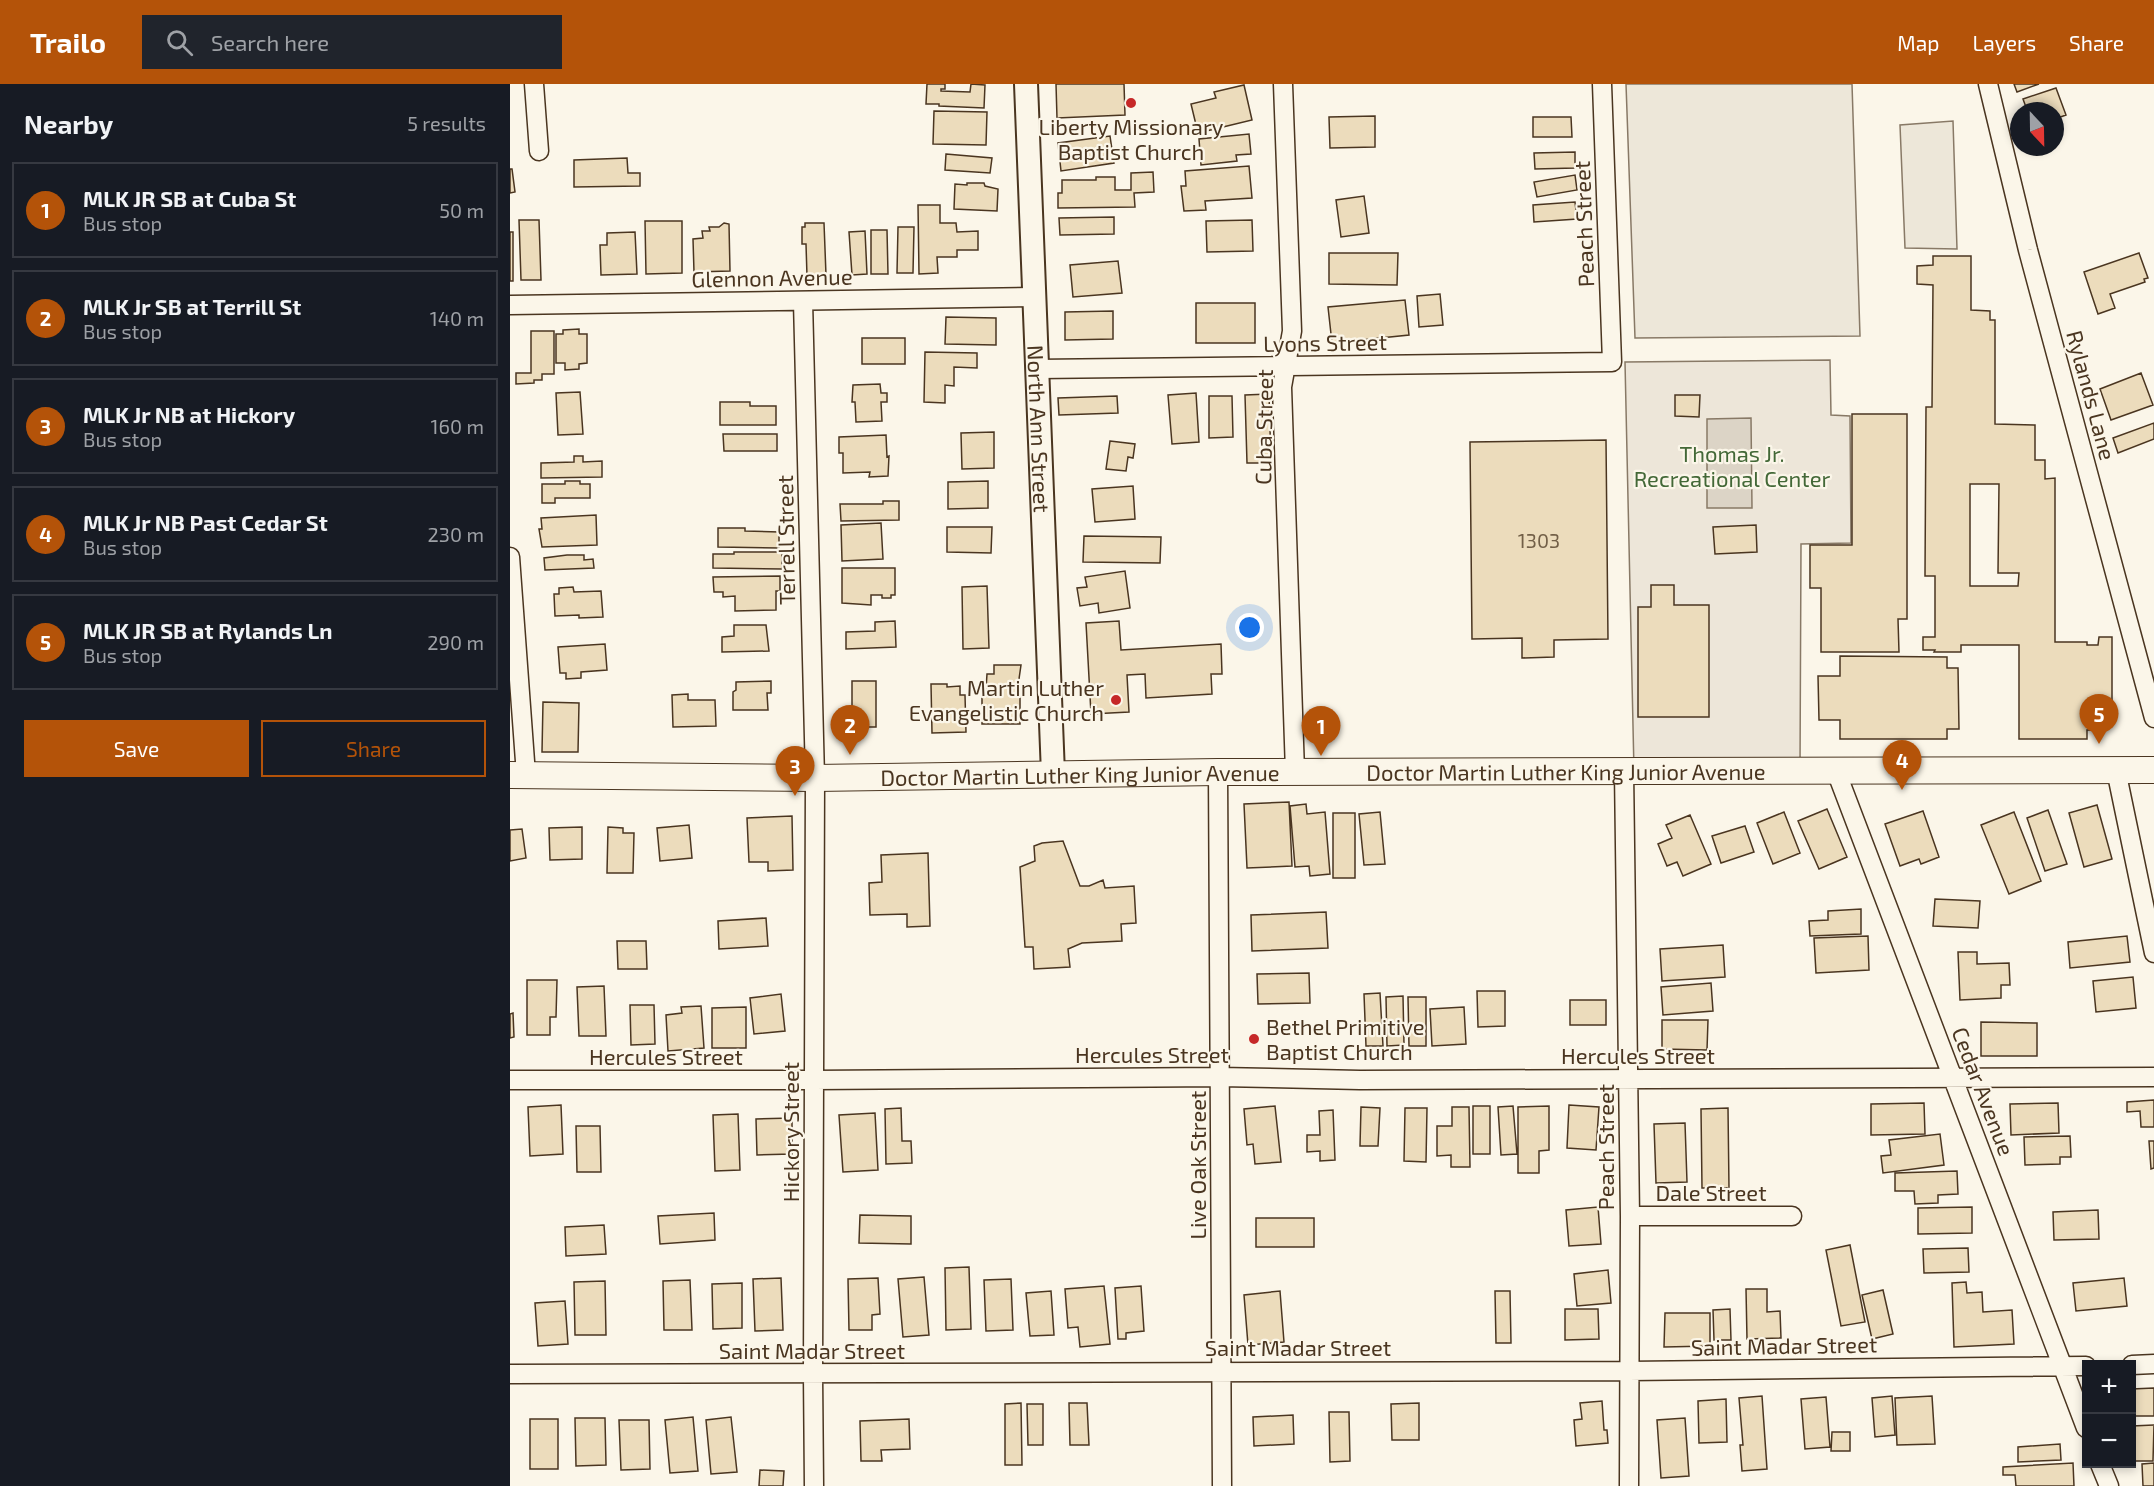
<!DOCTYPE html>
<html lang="en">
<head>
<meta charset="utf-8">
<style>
  body { margin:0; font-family:"Exo 2",sans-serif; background:#20242c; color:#f1f3f6 }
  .controls { position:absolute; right:18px; bottom:18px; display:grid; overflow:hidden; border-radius:0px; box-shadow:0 3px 9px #0003 }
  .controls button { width:54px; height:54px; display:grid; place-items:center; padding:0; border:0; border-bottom:2px solid #363941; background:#171b24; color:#f1f3f6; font:30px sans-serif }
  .compass { position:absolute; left:1500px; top:18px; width:54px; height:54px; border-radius:50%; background:#171b24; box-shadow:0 3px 9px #0003; rotate:158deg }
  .you { position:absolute; left:740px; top:544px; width:21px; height:21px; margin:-15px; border:4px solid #fff; border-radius:50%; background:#1a73e8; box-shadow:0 0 0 9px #1a73e833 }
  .badge { display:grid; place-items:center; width:39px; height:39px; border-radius:50%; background:#b45309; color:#fff; font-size:20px; font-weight:700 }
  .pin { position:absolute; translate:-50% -50px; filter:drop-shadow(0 2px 3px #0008) }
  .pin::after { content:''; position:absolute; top:32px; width:21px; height:18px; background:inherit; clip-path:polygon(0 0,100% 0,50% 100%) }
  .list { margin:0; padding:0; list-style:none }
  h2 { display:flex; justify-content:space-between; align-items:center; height:78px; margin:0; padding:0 24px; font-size:26px }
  h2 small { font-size:20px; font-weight:400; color:#9ea1a6 }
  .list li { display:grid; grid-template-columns:39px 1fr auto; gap:18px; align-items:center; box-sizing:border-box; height:96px; margin:0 12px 12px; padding:0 12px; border:2px solid #363941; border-radius:0px }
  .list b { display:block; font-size:22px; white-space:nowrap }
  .list p { margin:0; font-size:20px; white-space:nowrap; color:#9ea1a6 }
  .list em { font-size:20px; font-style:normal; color:#9ea1a6 }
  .actions { display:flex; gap:12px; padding:18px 24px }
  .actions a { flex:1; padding:14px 0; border:2px solid #b45309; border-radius:0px; text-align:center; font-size:21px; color:#b45309 }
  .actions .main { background:#b45309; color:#fff }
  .icon { flex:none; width:33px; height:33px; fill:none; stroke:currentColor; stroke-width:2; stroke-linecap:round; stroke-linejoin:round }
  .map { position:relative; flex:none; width:1644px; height:1402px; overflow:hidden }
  header { display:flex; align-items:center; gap:36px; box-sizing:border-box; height:84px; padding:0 30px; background:#b45309; color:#fff }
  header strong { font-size:28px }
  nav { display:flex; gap:33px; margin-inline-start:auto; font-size:21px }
  .search { width:420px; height:54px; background:#20242c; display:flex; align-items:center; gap:15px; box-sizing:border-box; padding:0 21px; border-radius:0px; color:#9ea1a6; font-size:22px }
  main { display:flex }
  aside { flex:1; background:#171b24 }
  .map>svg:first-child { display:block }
  .green { fill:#ede6d9; stroke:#887966; stroke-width:1.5 }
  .parking { fill:#ede7d9; stroke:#887966; stroke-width:1.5 }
  .water { fill:#dcd4c6; stroke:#887966; stroke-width:1.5 }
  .building { fill:#ecdcbc; stroke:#4a3520; stroke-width:1.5; fill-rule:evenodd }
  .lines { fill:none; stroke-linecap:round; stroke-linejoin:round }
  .minor-casing { stroke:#4a3520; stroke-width:21 }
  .tertiary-casing { stroke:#4a3520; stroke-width:26 }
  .secondary-casing { stroke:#4a3520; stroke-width:28 }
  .minor { stroke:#fbf6e9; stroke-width:18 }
  .tertiary { stroke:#fbf6e9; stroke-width:22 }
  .secondary { stroke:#fbf6e9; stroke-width:26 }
  .poi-dot { fill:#c62828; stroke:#fbf6e9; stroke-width:2 }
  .labels { text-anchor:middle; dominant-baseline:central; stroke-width:4.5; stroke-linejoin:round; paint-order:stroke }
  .number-label { font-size:20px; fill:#725f47 }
  .poi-label { font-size:22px; fill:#4a3520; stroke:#fbf6e9 }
  .street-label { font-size:22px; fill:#4a3520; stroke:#fbf6e9 }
  .park-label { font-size:22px; fill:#436837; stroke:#fbf6e9 }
</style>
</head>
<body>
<header>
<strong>Trailo</strong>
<div class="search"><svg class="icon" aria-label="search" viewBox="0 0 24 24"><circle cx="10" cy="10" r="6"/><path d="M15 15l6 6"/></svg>Search here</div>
<nav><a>Map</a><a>Layers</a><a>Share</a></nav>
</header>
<main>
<aside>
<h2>Nearby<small>5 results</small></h2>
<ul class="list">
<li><span class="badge">1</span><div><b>MLK JR SB at Cuba St</b><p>Bus stop</p></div><em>50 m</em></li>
<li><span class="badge">2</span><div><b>MLK Jr SB at Terrill St</b><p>Bus stop</p></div><em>140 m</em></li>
<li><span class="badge">3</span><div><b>MLK Jr NB at Hickory</b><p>Bus stop</p></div><em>160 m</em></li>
<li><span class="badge">4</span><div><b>MLK Jr NB Past Cedar St</b><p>Bus stop</p></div><em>230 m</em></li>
<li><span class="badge">5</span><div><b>MLK JR SB at Rylands Ln</b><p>Bus stop</p></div><em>290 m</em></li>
</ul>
<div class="actions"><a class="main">Save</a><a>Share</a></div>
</aside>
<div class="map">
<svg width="1644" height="1402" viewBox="0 0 1644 1402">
  <rect width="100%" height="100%" fill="#fbf6e9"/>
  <path class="green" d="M1320 276 1321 331 1340 332 1341 459 1291 460 1290 687H1124L1115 278Z"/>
  <path class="parking" d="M1116 0H1342L1350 252 1125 254Z
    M1443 37 1447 165 1395 164 1390 41Z"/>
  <path class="water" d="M1241 334 1242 424H1197V335Z"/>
  <path class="building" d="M417 0H435V5H431V7L460 8 461 0 475 1 474 24 429 22V20H416Z
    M546 0H614L615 31 547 34Z
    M1504 0H1529L1507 8Z
    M734 1 742 36 688 49 681 20 706 14 704 8Z
    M1546 4 1556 31 1545 35V27H1513L1517 26 1513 15Z
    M424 27 477 28 476 61 423 60Z
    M865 32V63L820 64 819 33Z
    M1023 33H1061L1062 53H1023Z
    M739 50 741 70 726 71 727 77 691 81 689 55Z
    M600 52 604 79 551 87 548 59Z
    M1065 68V84L1025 85 1024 69Z
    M436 70 482 74 480 89 435 86Z
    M117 74 118 89H130V102L64 103V76Z
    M739 82 742 114 695 117 696 126 674 127 671 102H676L675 87Z
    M0 85H2L5 108 0 109Z
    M643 88 644 108 624 109 625 123 548 124V109H552V96H586V93H605V106H621V89Z
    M1065 91 1067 106 1027 113 1024 98Z
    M457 99H474L475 102 488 105 487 127 444 125 445 100 457 101Z
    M854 112 859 149 831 153 826 116Z
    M1065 118 1067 135 1024 138 1023 121Z
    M408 121H430V139H446L447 148 468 147V166H447V173H427L428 189 409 190Z
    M604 133V150L550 151 549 134Z
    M9 136H29L31 196H11Z
    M742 136 743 167 697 168 696 137Z
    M135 137H172V189L136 190Z
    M214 139 219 140 220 187 184 188 183 155 193 154 192 147H200L199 143H209Z
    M295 139H314L316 191 297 192 296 160H292V143H295Z
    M388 143H404L403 189H387Z
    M361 146H377L378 190H361Z
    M355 147 357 190 342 191 339 148Z
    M0 148H3V197H0Z
    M125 148 127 190 91 191 90 161H97V149Z
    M819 169H888L887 201 819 200Z
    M1629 169 1638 194 1634 195 1635 198 1600 210 1605 224 1588 230 1574 188Z
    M1423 172H1461V226L1480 227V236H1485V340L1525 341V376H1535V395L1545 394V558H1577V561H1588L1589 553H1602V624L1586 623V646H1577V655H1509V561H1451V568H1424L1425 566H1413V553H1425V492H1415L1416 323H1422L1423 201 1407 200V182L1423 181ZM1460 400H1489L1488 489H1509L1508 502H1460Z
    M608 177 612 209 563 213 560 181Z
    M930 210 933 241 909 243 907 212Z
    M895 216 899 251 822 259 818 223Z
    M686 219H745V259H686Z
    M603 227V255L555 256V228Z
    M436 233 486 234V261L435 260Z
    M69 245V250H77V279L69 280V285L55 286V279H46V250H53V246Z
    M21 247H44V290H32V296H24V299L6 300V289H21Z
    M352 254H395V280H352Z
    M415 268 467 269V284L444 283V302L435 301V319L414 318Z
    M1631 289 1643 321 1601 336 1590 305Z
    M370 300 371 309H377V318H371L372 337 346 338 345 318H342L343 301Z
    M70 308 73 350 48 351 46 309Z
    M686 309 689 358 662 360 658 311Z
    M759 310 761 379H737L735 311Z
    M1165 311H1190L1189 333 1165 332Z
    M607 312 608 329 549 331 548 314Z
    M699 312H722L723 353 699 354Z
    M210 318H240V322H266V341H210Z
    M1342 330H1397V535H1388L1389 568H1311V504H1300V461H1342Z
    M1644 339V355L1608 369 1603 354Z
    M484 348V384L452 385 451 349Z
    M213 350H267V367H214Z
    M376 351 377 373 379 372 378 392 359 393 360 388 333 389V369H329V353Z
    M1096 356 1098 555 1044 556V573L1012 574V554L962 555 960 358Z
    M600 357 625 360 623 374 618 373 616 387 596 385Z
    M64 372H73V378L92 377V393L31 394V379L64 378Z
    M55 397H70V400H80V414H45V419H32V400H55Z
    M478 397V424L438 425V398Z
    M623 402 625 435 585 438 582 405Z
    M373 417H389V436L331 437 330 420H373Z
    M86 431 87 461 32 463 29 445H32L31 434Z
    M371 439 373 475 332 477 331 441Z
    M1246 441 1247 468 1205 470 1203 443Z
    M437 443H482L481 469 437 468Z
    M208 444H235V447L269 448V464L208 463Z
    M574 452 651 453 650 479 573 478Z
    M224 468H272V485L203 484V470H224Z
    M57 471H74V476L83 475 84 484 35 486 34 474Z
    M332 484H385V511H381V514H372V511H361V521L332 519Z
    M615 487 620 524 589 529 588 519 570 522 567 504 577 503 575 493Z
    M270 492V507H266V526L225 527V512L213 513V508H204L203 493Z
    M1141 501H1164V521H1199V633H1128V523H1141Z
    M477 502 479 564 453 565 452 503Z
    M63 503 64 508 91 507 93 533 69 534V531L45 532 44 510H49V504Z
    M385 537 386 563 336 565V548L365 547V538Z
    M609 537 611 566 711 560 712 590H701L702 610 636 614 635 590 617 591 619 628 581 630 576 539Z
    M224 541H256L259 567 212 568V553L224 552Z
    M95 560 97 586 71 588V594L56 595V589H50L48 563Z
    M1330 572 1437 573V584H1448L1449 645H1437V655H1330V636H1309L1308 592H1330Z
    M484 581H511L508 602V605H510V640H472V604L476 605 477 590H484Z
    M261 597V609H257L258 626H223V608L226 606V598Z
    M342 597H366V643H351V639H342Z
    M421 600H437V603L450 602V611H455L456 648 422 649Z
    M178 610V616H205L206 642 163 643 162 611Z
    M33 618 69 619 68 668H32Z
    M779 718 782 782 737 784 734 720Z
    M796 720 797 730 815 728 820 790 800 792 799 782 785 783 780 722Z
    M1587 721 1602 775 1574 783 1559 729Z
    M1317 725 1337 773 1309 785 1288 737Z
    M1538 726 1557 780 1535 787 1517 734Z
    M1413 727 1429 773 1411 780 1409 775 1390 782 1375 740Z
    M870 728 875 780 854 781 849 730Z
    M1274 728 1290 769 1263 780 1247 739Z
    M1504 728 1531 797 1499 810 1471 741Z
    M823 729H845V794H823Z
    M1180 731 1201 780 1173 792 1167 778 1157 782 1148 760 1162 754 1156 741Z
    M282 732 283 786 258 787V778H239L237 734Z
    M179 741 182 774 150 777 147 744Z
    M1235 742 1244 768 1211 779 1202 752Z
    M72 743V775L40 776 39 744Z
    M98 743 113 744V749H124L123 789H97Z
    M12 745 16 774 0 777V746Z
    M553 757 570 802H579L593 796 595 804 624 802 626 839 611 840 612 857 572 859 558 865 560 883 524 885 523 863H515L510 783 525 777 524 762 532 759Z
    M418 769 420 842 397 843V830L360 831 359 799 372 798 371 771Z
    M1425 815 1470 817 1468 844 1423 842Z
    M1351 825V850L1300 852 1299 837 1318 836V827Z
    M816 828 818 864 742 867 741 831Z
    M256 834 258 862 209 865 208 837Z
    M1358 852 1359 886 1306 889 1304 854Z
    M1617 852 1620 878 1560 884 1558 858Z
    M107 857H136L137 885H108Z
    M1213 861 1215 893 1152 897 1150 865Z
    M1448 868H1467V880L1499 879 1500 901H1491V914L1450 916Z
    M799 889 800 919 748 920 747 890Z
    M1623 893 1626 924 1586 928 1583 897Z
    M17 896H47L46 933H40V951H17Z
    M1201 899 1203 927 1153 931 1151 903Z
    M94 902 96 952H69L67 903Z
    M967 907H995V942L968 943Z
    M870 909 873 962H856L854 910Z
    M271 910 275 947 244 950 240 914Z
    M893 912 894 961 877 962 876 913Z
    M898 913H916V962H899Z
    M1060 916H1096V941H1060Z
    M120 921H144L145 960 121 961Z
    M191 922 194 964 158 967 156 931 172 929 171 923Z
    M236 923V964H202V924Z
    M954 923 956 960 922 962 920 925Z
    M3 929 4 953 0 954V930Z
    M1152 936H1198L1197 966 1152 965Z
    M1471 938 1527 939V972H1471Z
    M1644 1016V1043H1631L1630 1027 1617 1028V1018Z
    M1414 1019 1415 1050 1361 1051V1020Z
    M1548 1019 1549 1049 1501 1051 1500 1020Z
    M51 1021 53 1070 20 1072 18 1023Z
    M1059 1021 1089 1023 1086 1066 1057 1064Z
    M765 1022 771 1078 745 1080 743 1060 737 1061 734 1025Z
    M963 1022H980V1070H963Z
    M1003 1022 1007 1070 991 1071 988 1023Z
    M1039 1022V1066L1029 1067V1089H1008V1023Z
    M851 1023 870 1024 868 1062H850Z
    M942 1023H959L960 1083H941V1071L927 1072V1042H942Z
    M391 1024 392 1057H401L402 1079 376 1080 375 1025Z
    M895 1024H917L916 1078 894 1077Z
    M1218 1024 1219 1104H1192L1191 1025Z
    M823 1026 825 1076 810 1077V1067L797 1068V1051H810L809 1027Z
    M365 1029 368 1086 333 1088 329 1031Z
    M228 1030 230 1086 205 1087 203 1031Z
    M282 1034V1070L247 1071 246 1035Z
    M1175 1039 1177 1098 1146 1099 1144 1040Z
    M66 1042H90L91 1088H67Z
    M1430 1050 1434 1081 1373 1089 1371 1072 1381 1071 1379 1056Z
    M1560 1052 1561 1073H1550V1080L1515 1081 1514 1053Z
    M1639 1057H1644V1084L1641 1085Z
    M1447 1087 1448 1110 1428 1111V1119L1405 1120 1404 1107H1385V1089Z
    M1088 1123 1091 1160 1059 1162 1056 1126Z
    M1462 1123V1149L1408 1150V1124Z
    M1588 1126 1589 1155 1544 1156 1543 1128Z
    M204 1129 205 1156 150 1160 148 1132Z
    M350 1131 401 1132V1160L349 1159Z
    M746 1134H804V1163H746Z
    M94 1141 96 1170 56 1172 55 1143Z
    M1340 1161 1355 1238 1331 1242 1316 1166Z
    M1458 1164 1459 1188 1414 1189 1413 1165Z
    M459 1183 461 1245 436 1246 435 1184Z
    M1098 1186 1101 1219 1067 1222 1064 1190Z
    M414 1193 419 1251 393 1253 388 1195Z
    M271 1194 273 1246 245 1247 243 1195Z
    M368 1194 370 1230 362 1231V1246H339L338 1195Z
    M1614 1194 1617 1222 1566 1227 1563 1199Z
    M501 1195 503 1246 476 1247 474 1196Z
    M180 1196 182 1246H154L153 1197Z
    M95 1197 96 1251H65L64 1198Z
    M1456 1198 1457 1209 1472 1208 1473 1228 1502 1226 1504 1260 1444 1263 1442 1199Z
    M232 1199V1244L203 1245 202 1200Z
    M594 1202 600 1260 570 1263 568 1243 558 1244 555 1205Z
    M631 1202 634 1247 616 1249V1255H608L605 1204Z
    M1236 1205H1257V1228L1270 1227 1271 1254 1237 1255Z
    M1373 1206 1383 1250 1362 1255 1352 1211Z
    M541 1207 544 1251 520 1252 516 1209Z
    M770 1207 774 1258 738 1261 734 1211Z
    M985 1207H1000L1001 1259H986Z
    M55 1217 58 1260 28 1262 25 1219Z
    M1055 1225H1088L1089 1255 1055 1256Z
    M1220 1225 1221 1256H1204L1203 1226Z
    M1155 1229H1200V1262L1154 1263Z
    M1644 1304V1332H1622V1305Z
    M1252 1312 1257 1385 1232 1387 1230 1361H1233L1229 1314Z
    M1382 1312 1385 1351 1365 1353 1362 1314Z
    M1422 1312 1425 1360 1387 1361 1385 1314Z
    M1316 1313 1320 1363 1295 1365 1291 1315Z
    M1216 1315 1217 1358 1189 1359 1188 1317Z
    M1092 1317 1094 1346H1097L1098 1359 1066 1362 1064 1336 1072 1335 1070 1319Z
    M511 1319 512 1381H495V1320Z
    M559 1319H577L579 1361H560Z
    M909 1319V1356H882L881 1320Z
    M517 1320H533V1361H518Z
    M819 1328H839L840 1377 820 1378Z
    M783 1331 784 1360 744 1362 743 1333Z
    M183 1333 188 1387 160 1389 155 1336Z
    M221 1333 227 1388 201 1390 196 1336Z
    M65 1334H95L96 1381 66 1382Z
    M1175 1334 1179 1392 1151 1394 1147 1336Z
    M20 1335H48V1385H20Z
    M399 1335 400 1365 371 1366 372 1377H351L350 1337Z
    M109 1336H139L140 1385 111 1386Z
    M1644 1341 1643 1377H1622V1342Z
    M1322 1348H1340V1367H1321Z
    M1550 1360 1551 1376 1508 1378V1363Z
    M1563 1379 1564 1402H1506L1505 1391H1493V1383Z
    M1644 1379V1402H1633L1632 1380Z
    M250 1386 274 1387 273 1402H249Z"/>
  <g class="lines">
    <g class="minor-casing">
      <path id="minor" d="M24 0 29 67
        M773 0 782 247 772 303 785 688
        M1478 0 1518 166 1644 634
        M293 217 305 694 303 1290 304 1402
        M0 221 525 213
        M528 285 1102 278 1092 0
        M0 473 16 691
        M1606 686 1644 869
        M1114 687 1120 1132 1119 1402
        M1326 687 1576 1344
        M708 688 712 1402
        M0 996H304L710 993 850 996 1644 993
        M1120 1132H1282
        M1622 1281 1644 1280
        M0 1290 1119 1287 1576 1282
        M1590 1380 1599 1402"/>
    </g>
    <g class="tertiary-casing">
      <g id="tertiary">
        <path id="s1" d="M516 0 543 690"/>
      </g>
    </g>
    <g class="secondary-casing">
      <g id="secondary">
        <path id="s2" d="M0 691 305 694 708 688 1644 686"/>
      </g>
    </g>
    <use href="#minor" class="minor"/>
    <use href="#tertiary" class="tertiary"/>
    <use href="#secondary" class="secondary"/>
  </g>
  <g class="poi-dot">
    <circle cx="621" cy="19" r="6"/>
    <circle cx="606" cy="616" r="6"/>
    <circle cx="744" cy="955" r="6"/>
  </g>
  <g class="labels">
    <g class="number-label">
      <text x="1029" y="456">1303</text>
    </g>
    <g class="poi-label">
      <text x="621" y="42">Liberty Missionary<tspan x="621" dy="25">Baptist Church</tspan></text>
      <text x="594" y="603" text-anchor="end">Martin Luther<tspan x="594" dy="25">Evangelistic Church</tspan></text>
      <text x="756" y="942" text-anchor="start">Bethel Primitive<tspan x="756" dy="25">Baptist Church</tspan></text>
    </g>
    <g class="street-label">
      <text transform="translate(1073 140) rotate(-92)">Peach Street</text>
      <text transform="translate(262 193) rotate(-1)">Glennon Avenue</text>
      <text transform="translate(815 258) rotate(-1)">Lyons Street</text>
      <text transform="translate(1582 311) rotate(75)">Rylands Lane</text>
      <text transform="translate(753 343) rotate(-89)">Cuba Street</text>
      <text stroke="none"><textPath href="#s1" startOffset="345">North Ann Street</textPath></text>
      <text transform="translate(275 456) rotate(-91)">Terrell Street</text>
      <text stroke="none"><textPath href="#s2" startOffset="1056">Doctor Martin Luther King Junior Avenue</textPath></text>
      <text stroke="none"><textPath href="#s2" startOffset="570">Doctor Martin Luther King Junior Avenue</textPath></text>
      <text x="642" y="970">Hercules Street</text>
      <text x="1128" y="971">Hercules Street</text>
      <text x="156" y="972">Hercules Street</text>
      <text transform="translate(1474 1007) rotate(69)">Cedar Avenue</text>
      <text transform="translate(280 1048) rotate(-90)">Hickory Street</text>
      <text transform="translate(1095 1063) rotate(-90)">Peach Street</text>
      <text transform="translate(687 1081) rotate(-90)">Live Oak Street</text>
      <text x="1201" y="1108">Dale Street</text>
      <text transform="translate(1274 1261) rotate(-1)">Saint Madar Street</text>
      <text x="788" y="1263">Saint Madar Street</text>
      <text x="302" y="1266">Saint Madar Street</text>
    </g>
    <g class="park-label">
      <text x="1222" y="369">Thomas Jr.<tspan x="1222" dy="25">Recreational Center</tspan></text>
    </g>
  </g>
</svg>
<div class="controls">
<button>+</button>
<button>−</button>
</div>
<svg class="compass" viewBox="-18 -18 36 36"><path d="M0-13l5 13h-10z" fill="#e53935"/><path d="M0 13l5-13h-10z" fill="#9ea1a6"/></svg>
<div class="you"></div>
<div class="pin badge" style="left:811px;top:672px">1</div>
<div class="pin badge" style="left:340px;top:671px">2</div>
<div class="pin badge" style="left:285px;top:712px">3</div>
<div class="pin badge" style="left:1392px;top:706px">4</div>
<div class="pin badge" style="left:1589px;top:660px">5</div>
</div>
</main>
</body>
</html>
